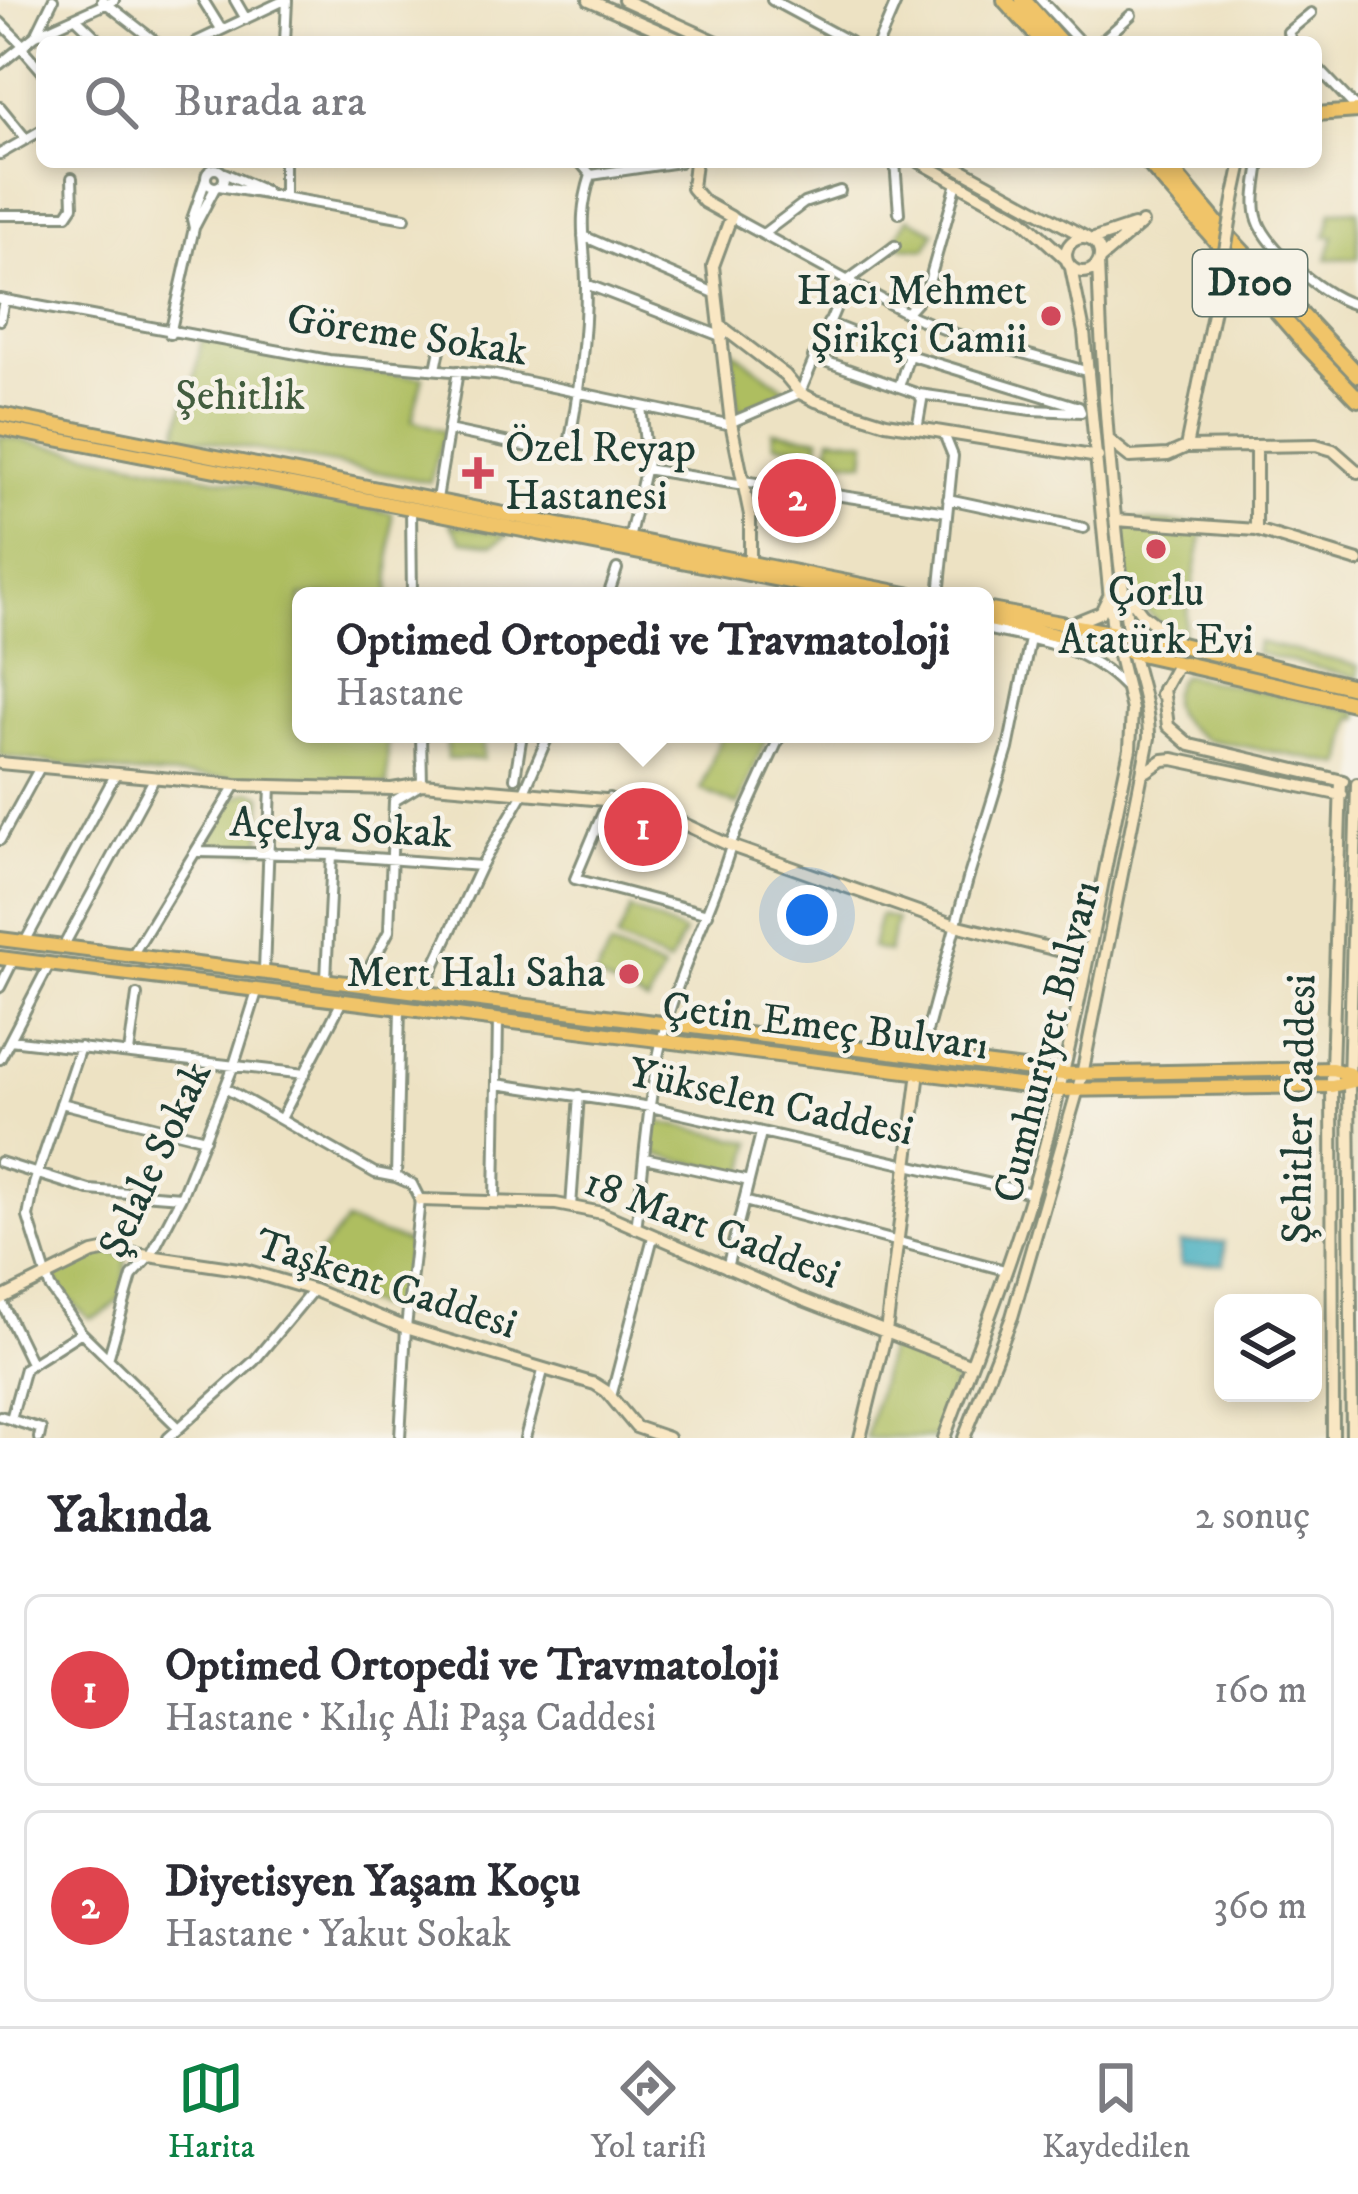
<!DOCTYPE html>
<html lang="tr">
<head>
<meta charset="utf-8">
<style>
  body { margin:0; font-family:"IM FELL DW Pica",serif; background:#f2f2f3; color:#2b2b33 }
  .controls { position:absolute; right:36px; bottom:36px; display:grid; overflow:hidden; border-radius:18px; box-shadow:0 6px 18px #0003 }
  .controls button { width:108px; height:108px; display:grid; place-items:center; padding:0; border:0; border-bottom:3px solid #e1e1e2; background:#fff; color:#2b2b33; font:60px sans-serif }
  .you { position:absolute; left:807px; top:915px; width:42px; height:42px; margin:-30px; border:9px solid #fff; border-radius:50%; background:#1a73e8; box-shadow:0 0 0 18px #1a73e833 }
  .badge { display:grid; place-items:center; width:78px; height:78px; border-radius:50%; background:#0b8043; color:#fff; font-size:39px; font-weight:700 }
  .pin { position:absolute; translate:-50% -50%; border:6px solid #fff; box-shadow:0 3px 12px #0006 }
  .popup { position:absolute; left:292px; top:587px; width:702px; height:156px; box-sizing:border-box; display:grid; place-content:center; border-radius:18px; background:#fff; filter:drop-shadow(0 3px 9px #0005); font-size:39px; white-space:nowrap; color:#7c7c81 }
  .popup b { font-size:45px; color:#2b2b33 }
  .popup::after { content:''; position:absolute; left:50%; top:100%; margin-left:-24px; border:24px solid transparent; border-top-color:#fff }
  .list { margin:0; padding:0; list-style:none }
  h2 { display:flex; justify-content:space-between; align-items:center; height:156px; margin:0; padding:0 48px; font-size:51px }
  h2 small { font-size:39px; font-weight:400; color:#7c7c81 }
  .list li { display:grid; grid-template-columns:78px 1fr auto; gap:36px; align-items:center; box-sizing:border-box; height:192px; margin:0 24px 24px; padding:0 24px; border:3px solid #e1e1e2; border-radius:18px }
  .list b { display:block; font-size:45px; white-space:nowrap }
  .list p { margin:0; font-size:39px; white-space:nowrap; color:#7c7c81 }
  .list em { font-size:39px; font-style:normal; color:#7c7c81 }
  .icon { flex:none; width:66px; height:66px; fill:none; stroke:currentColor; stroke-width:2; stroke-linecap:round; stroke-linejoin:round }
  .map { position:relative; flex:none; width:1358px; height:1438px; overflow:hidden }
  .search { position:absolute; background:#fff; box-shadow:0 6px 18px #0003; left:36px; right:36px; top:36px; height:132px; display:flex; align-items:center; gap:30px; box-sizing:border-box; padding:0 42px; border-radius:18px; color:#7c7c81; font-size:45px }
  .sheet { height:588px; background:#fff }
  nav { display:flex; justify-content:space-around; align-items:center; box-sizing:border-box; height:168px; border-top:3px solid #e1e1e2; background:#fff; font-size:33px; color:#7c7c81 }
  nav a { display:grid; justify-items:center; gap:6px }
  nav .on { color:#0b8043 }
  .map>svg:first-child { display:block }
  .green { fill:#aebe61; stroke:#667e4a; stroke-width:3 }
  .water { fill:#3eabbe; stroke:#2e7479; stroke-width:3 }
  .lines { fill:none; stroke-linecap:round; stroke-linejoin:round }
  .street-casing { stroke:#86907c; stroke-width:14 }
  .secondary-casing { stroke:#86907c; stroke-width:16 }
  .primary-casing { stroke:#86907c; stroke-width:18 }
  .highway-casing { stroke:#86907c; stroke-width:20 }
  .street { stroke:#fff; stroke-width:8 }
  .secondary { stroke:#f9e7c3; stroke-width:10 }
  .primary { stroke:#f0c469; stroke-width:12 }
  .highway { stroke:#f0c469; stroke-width:14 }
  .secondary-bridge-casing { stroke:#86907c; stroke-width:16; stroke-linecap:butt }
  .secondary-bridge { stroke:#f9e7c3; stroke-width:10 }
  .poi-dot { fill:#d1495b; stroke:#f7f3e8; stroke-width:4.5 }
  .labels { text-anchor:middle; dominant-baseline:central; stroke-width:9; stroke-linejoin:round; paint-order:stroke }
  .shield { fill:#f7f3e8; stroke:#60746a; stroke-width:3 }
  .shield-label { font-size:39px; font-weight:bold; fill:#1f3d34 }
  .poi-label { font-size:42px; fill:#1f3d34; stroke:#f7f3e8; text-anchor:end }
  .street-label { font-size:42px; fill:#1f3d34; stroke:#f7f3e8 }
  .park-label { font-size:42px; fill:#435d3f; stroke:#f7f3e8 }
</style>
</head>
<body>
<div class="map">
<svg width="1358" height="1438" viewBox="0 0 1358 1438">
  <rect width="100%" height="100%" fill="#f7f3e8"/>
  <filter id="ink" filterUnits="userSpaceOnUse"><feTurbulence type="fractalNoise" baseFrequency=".00833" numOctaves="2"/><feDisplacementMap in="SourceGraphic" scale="24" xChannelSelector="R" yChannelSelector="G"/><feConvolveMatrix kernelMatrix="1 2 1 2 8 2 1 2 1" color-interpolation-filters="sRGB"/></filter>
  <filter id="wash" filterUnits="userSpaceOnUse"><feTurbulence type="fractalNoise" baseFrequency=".004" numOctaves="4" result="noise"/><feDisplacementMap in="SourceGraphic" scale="48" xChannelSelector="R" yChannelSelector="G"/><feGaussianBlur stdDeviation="2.7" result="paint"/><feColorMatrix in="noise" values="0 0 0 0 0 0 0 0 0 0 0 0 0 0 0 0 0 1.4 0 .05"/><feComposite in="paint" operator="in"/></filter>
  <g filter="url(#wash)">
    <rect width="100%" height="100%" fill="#ede2c3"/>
    <path class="green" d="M1358 210V258L1327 259 1334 236H1326L1332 211Z
      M908 218 935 232 926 249 903 247 895 239Z
      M202 338 327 368 423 377 412 420 445 431 430 482 177 435 186 396 191 395Z
      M731 349 787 390 738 413Z
      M773 431 820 438 818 450 774 444Z
      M0 436 392 513 389 596H301V734H388L387 785 134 774 0 756Z
      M831 437 867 441 865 462 828 459Z
      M1117 520 1204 525 1181 645 1124 589Z
      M450 524 508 535 493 545 462 541Z
      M1258 642 1358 666V678L1256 653Z
      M1182 675 1358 711V718L1352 717 1343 765 1205 739C1180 725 1157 702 1182 675Z
      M447 734H483V759H447Z
      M722 734H768L738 805 701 790Z
      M251 791 262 796 261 847 258 851H213L207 845 236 796Z
      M631 909 684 933 669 964 617 940Z
      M880 915 897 919 888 952 872 948Z
      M610 947 663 970 648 1003 595 977Z
      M655 1121 752 1142 745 1174 648 1153Z
      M346 1222 409 1243 401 1315 298 1279Z
      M109 1252 126 1256C126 1290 122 1309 89 1319L64 1294 53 1276 93 1255Z
      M894 1346 952 1370 957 1376 935 1438H866L888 1350Z"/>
    <path class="water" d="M1224 1242V1264L1181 1265 1180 1243Z"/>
  </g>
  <g filter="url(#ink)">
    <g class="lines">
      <g class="street-casing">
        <path id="street" d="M102 0 156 42
          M203 0 221 29
          M235 0 246 19
          M772 0 850 42
          M1041 0 1080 42
          M77 19 101 42
          M0 22 24 46
          M36 35 114 0
          M196 42 285 0
          M285 42 287 0
          M879 42 897 0
          M1101 42 1131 15
          M1292 42 1288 32 1311 13
          M22 48 42 71
          M0 64 36 35 53 0
          M1316 66 1357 109
          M0 107 26 139
          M0 154 42 130
          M895 162 899 213
          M1260 162C1258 180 1252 203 1258 220 1267 249 1328 301 1358 305
          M206 178a9 9 0 1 1 18 0a9 9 0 1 1-18 0Z
          M224 173 265 191
          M591 175 679 162
          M219 186 405 218
          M284 196V162
          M0 215H67L73 206 72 178
          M731 217 914 317 956 334 1089 372
          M195 226 215 188
          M763 234 804 203 840 191
          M583 236 717 294
          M586 284 723 337
          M0 299 329 360 496 375 727 424 800 393 847 281 895 246
          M906 313 924 293 930 279 957 183
          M0 320 4 300
          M828 323 909 355 1079 407 1081 412 1031 410 919 394
          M170 334 194 228 192 219 206 179
          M813 357 919 394 922 400 917 429
          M436 369 444 330
          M899 387 909 355
          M448 430 567 455C578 399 586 343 586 286 586 241 576 222 591 175L580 162
          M645 469 744 485
          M743 481 947 512
          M437 499 458 371
          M948 499 1084 528
          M411 508 412 596
          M629 539 647 462 641 406
          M608 596 617 569
          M939 596 953 456 944 434
          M985 629C1038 640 1085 646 1124 686
          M515 778 522 734
          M609 798 575 879 708 914
          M0 840 39 769
          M730 845 781 734
          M199 852 332 855 481 866
          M25 942 114 777
          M63 947 154 779
          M133 954 236 785
          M264 971 271 786
          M326 979 332 855
          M361 984 389 931 394 801 422 784 421 734
          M0 987 13 961
          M422 992 481 866 523 794 549 734
          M400 1008 396 1177 412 1184 420 1200 406 1328 400 1438
          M10 1040 305 1074
          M80 1047 34 1184 28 1217 50 1287 81 1332 177 1426
          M129 1053 137 995
          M921 1054 968 879 1008 749 1030 639
          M0 1059 49 965
          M497 1084 651 1107 1031 1193
          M225 1088 375 1173 396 1177
          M61 1103 205 1139
          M281 1119 342 1001
          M645 1158 749 1181
          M0 1162 89 1190 181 1197
          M495 1201 498 1020
          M744 1201 1005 1270
          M571 1207 579 1095
          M636 1229C645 1159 648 1087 667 1019 684 959 714 905 731 846
          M727 1268 761 1133
          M0 1299 31 1363
          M109 1356 132 1276 151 1255 181 1197 234 1065 257 992
          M611 1397 653 1237
          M0 1416 41 1429 39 1438
          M11 1419 25 1368 80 1333
          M168 1438 254 1361 313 1290
          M525 1438 543 1371"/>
      </g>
      <g class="secondary-casing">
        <path id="secondary" d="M589 0 685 42
          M624 0 717 42
          M695 162 692 188 704 202 731 217 713 266 731 423 750 515V563
          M920 162 1022 219 1065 258
          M948 162 1087 238
          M1235 195 1242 162
          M1066 255a17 17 0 1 1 34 0a17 17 0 1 1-34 0Z
          M1091 240 1133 226
          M1100 259 1142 223
          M722 327 785 375 800 393 816 401 886 423 1098 457
          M1110 441 1130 457 1168 455 1186 447 1316 445 1333 450 1358 472
          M1186 447 1218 289
          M1116 520 1256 530 1358 561
          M1256 530V447
          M1127 594 1142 614 1179 643
          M1069 625 1101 612 1109 596
          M1163 689 1168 726 1190 745 1343 781
          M1161 694 1175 668 1184 664
          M0 763 236 785 392 789 422 784 639 803 731 846 955 925 1086 957
          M1147 771 1163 760 1173 759 1342 795
          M420 1200 556 1204 602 1213 801 1299 971 1365
          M0 1299 93 1253 108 1250 245 1270 313 1290 406 1328 595 1384 606 1391 636 1427 668 1438
          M860 1438 886 1332 919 1072
          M944 1438C978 1346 1015 1255 1041 1161 1078 1026 1100 886 1130 749L1132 710 1113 631 1084 332 1071 268
          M964 1438 1012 1317 1082 1075 1149 738C1149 700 1133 668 1128 630 1112 509 1102 385 1098 263
          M1333 1438 1332 1069 1341 781
          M1352 1438 1349 1082 1357 784"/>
      </g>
      <g class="primary-casing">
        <path id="primary" d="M1316 114 1358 111
          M0 414 917 596
          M0 428 861 596
          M985 609 1181 645
          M985 619 1184 664
          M0 939 1063 1074 1332 1069 1350 1074
          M0 958 1058 1090 1332 1086 1358 1080"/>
      </g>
      <g class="highway-casing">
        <path id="highway" d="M1005 0 1043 42
          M1023 0 1060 42
          M1148 162 1307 346 1358 399
          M1165 162 1220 228 1358 375
          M1181 645 1358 688
          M1184 664 1358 704"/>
      </g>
      <use href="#street" class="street"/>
      <use href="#secondary" class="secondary"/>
      <use href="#primary" class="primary"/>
      <use href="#highway" class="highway"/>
      <g class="secondary-bridge-casing">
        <path id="secondary-bridge" d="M1218 289 1235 195"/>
      </g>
      <use href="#secondary-bridge" class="secondary-bridge"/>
    </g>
  </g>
  <g class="poi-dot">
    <circle cx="1051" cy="316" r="12"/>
    <path d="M472 455h12v12h12v12h-12v12h-12v-12h-12v-12h12z"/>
    <circle cx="1156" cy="549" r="12"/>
    <circle cx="629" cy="974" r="12"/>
  </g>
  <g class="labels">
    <rect class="shield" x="1193" y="250" width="114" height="66" rx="9"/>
    <g class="shield-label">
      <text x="1250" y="283">D100</text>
    </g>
    <g class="poi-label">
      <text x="1027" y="292">Hacı Mehmet<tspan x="1027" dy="48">Şirikçi Camii</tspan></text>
      <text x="505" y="449" text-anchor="start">Özel Reyap<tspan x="505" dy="48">Hastanesi</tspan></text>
      <text x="1156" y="593" text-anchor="middle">Çorlu<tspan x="1156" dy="48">Atatürk Evi</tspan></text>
      <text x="605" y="974">Mert Halı Saha</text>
    </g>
    <g class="street-label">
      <text transform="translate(407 336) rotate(8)">Göreme Sokak</text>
      <text transform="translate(341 829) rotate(3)">Açelya Sokak</text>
      <text transform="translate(825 1027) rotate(7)">Çetin Emeç Bulvarı</text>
      <text transform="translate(1048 1042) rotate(-76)">Cumhuriyet Bulvarı</text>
      <text transform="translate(771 1103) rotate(12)">Yükselen Caddesi</text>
      <text transform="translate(1300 1109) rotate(-89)">Şehitler Caddesi</text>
      <text transform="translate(156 1160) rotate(-65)">Şelale Sokak</text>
      <text transform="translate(712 1229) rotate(21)">18 Mart Caddesi</text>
      <text transform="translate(386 1285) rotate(18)">Taşkent Caddesi</text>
    </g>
    <g class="park-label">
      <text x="240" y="397">Şehitlik</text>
    </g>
  </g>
</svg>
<div class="controls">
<button><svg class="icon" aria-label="layers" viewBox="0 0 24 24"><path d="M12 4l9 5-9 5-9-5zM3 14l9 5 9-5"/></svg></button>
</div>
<div class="you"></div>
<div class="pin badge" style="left:643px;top:827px;background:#e0444e">1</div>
<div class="popup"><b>Optimed Ortopedi ve Travmatoloji</b>Hastane</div>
<div class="pin badge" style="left:797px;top:498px;background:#e0444e">2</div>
<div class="search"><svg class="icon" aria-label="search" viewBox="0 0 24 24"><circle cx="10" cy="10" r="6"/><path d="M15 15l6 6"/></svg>Burada ara</div>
</div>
<section class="sheet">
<h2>Yakında<small>2 sonuç</small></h2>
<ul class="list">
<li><span class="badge" style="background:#e0444e">1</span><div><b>Optimed Ortopedi ve Travmatoloji</b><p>Hastane · Kılıç Ali Paşa Caddesi</p></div><em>160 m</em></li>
<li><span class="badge" style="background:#e0444e">2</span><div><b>Diyetisyen Yaşam Koçu</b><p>Hastane · Yakut Sokak</p></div><em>360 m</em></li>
</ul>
</section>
<nav>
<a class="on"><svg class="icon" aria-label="map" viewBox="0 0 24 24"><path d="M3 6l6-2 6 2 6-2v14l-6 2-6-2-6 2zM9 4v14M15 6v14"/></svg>Harita</a>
<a><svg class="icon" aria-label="directions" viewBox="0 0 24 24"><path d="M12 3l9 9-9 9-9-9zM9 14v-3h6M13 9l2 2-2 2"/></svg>Yol tarifi</a>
<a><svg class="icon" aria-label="saved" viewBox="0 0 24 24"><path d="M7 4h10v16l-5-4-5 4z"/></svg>Kaydedilen</a>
</nav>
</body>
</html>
